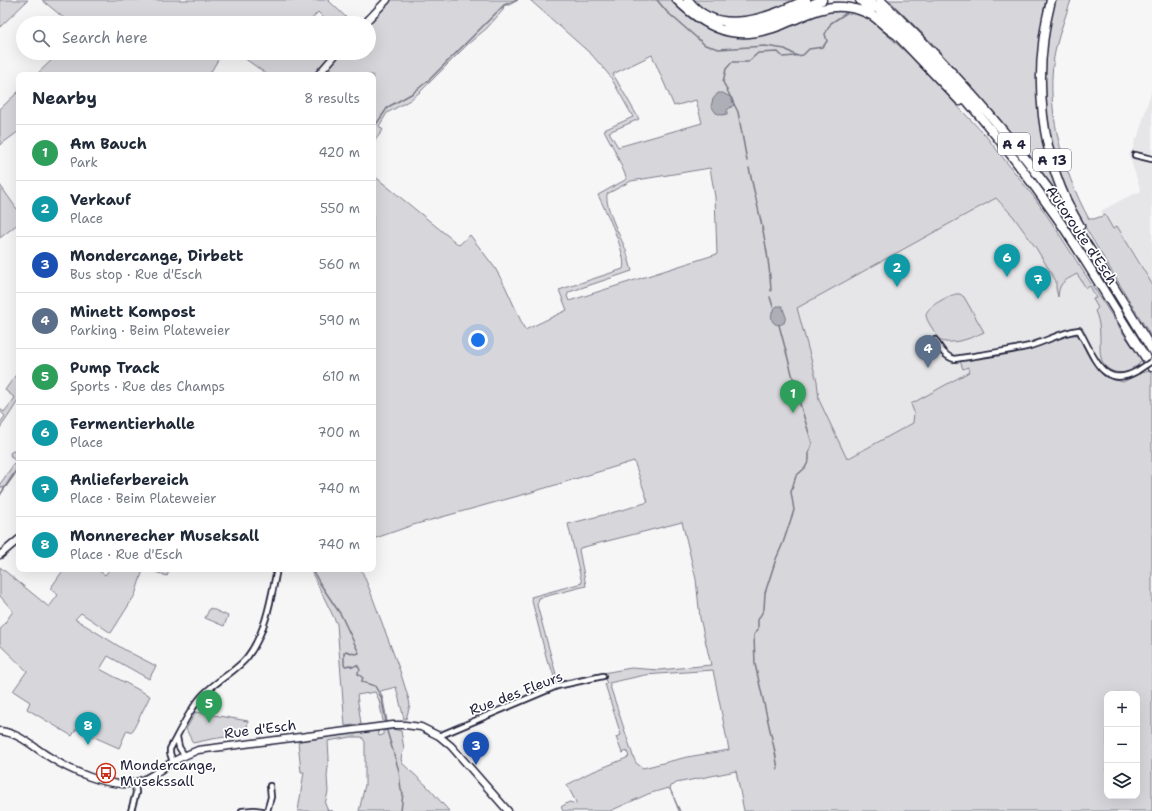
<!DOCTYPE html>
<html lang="en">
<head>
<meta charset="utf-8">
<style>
  body { margin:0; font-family:"Shantell Sans",sans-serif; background:#f2f2f3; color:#1f2937 }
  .controls { position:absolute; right:12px; bottom:12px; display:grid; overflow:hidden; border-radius:8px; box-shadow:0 4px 16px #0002 }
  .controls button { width:36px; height:36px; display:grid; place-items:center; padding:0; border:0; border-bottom:1px solid #e0e1e3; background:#fff; color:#1f2937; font:20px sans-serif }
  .you { position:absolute; left:478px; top:340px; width:14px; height:14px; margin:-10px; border:3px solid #fff; border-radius:50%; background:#1a73e8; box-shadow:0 0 0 6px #1a73e833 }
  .badge { display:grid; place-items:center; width:26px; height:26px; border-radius:50%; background:#d93025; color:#fff; font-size:13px; font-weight:700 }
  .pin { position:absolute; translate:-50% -33px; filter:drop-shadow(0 1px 2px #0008) }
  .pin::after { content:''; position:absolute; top:21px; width:14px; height:12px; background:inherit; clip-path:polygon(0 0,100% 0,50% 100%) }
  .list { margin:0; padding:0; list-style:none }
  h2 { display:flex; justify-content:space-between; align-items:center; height:52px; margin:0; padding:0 16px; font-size:17px }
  h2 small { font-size:13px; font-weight:400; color:#747a83 }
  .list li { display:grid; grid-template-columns:26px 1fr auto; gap:12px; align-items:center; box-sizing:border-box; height:56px; padding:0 16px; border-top:1px solid #e0e1e3 }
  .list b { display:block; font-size:15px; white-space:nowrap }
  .list p { margin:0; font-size:13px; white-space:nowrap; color:#747a83 }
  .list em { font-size:13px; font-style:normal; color:#747a83 }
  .icon { flex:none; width:22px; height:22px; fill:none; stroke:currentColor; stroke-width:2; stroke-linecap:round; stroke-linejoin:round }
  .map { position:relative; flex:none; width:1152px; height:811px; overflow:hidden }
  .search { position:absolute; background:#fff; box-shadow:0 4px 16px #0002; left:16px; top:16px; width:360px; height:44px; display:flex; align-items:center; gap:10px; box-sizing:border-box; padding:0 14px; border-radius:22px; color:#747a83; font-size:15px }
  .panel { position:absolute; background:#fff; box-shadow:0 4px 16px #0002; left:16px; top:72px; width:360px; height:500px; border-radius:8px }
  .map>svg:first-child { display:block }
  .built { fill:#e6e6e9 }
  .green { fill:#d7d7db; stroke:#7c7c8b; fill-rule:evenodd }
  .water { fill:#aeaeb7; stroke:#767685 }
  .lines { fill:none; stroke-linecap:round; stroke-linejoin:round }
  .stream { stroke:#767685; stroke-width:1.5 }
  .street-casing { stroke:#22223b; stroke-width:8 }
  .secondary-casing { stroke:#22223b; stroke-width:9 }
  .highway-casing { stroke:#22223b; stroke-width:11 }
  .street { stroke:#fff; stroke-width:4.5 }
  .secondary { stroke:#fff; stroke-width:6 }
  .highway { stroke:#fff; stroke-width:8 }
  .street-bridge-casing { stroke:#22223b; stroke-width:8; stroke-linecap:butt }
  .street-bridge { stroke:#fff; stroke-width:4.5 }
  .labels { text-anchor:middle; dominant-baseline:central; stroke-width:3.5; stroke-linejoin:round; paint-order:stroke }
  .shield { fill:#fff; stroke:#646476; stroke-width:1 }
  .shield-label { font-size:13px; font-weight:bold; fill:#22223b }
  .street-label { font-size:14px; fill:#22223b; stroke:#fff }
  .poi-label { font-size:14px; fill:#22223b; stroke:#fff; text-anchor:start }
</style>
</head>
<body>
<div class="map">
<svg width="1152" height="811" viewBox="0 0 1152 811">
  <rect width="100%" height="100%" fill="#f6f6f7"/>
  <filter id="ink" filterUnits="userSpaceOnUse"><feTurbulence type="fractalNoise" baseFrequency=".025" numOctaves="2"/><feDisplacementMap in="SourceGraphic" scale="8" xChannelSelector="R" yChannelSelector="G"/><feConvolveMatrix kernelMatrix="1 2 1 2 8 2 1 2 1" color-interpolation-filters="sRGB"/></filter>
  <g filter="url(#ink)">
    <path class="built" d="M1152 89V284L1138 259 1117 227 1113 229 1105 215H1103L1101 211 1127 197 1141 191 1129 155 1134 146 1135 139H1137Z
      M996 198 1013 216 1036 248 1056 281V288L1058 295 1059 287 1063 281 1077 274 1086 288 1089 286 1096 298 1098 308 1095 311 1099 318 1100 328V357L1132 368 1135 367 1139 374 1123 382 1105 377 1098 370 1081 339 1065 335 1032 348 960 361 963 369 968 367 969 372 912 404 914 412 913 423 846 459 819 400 817 381 797 308Z"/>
    <path class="green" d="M0 0H28L0 27Z
      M42 0H328L352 23H329L318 12 308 23H70Z
      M391 0H518L509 5H504L503 10 487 28 468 44 420 92 410 100 387 113 379 126 383 130 373 143V75H322L328 70 330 72 332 69 330 66 342 53H369V24Z
      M530 0H673C689 21 702 28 727 35L832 10H842L860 14 871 20 909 55 985 135 1034 197 1052 223 1125 336 1142 360 1137 366 1132 368 1133 370C1120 376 1104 372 1101 357 1100 353 1100 348 1100 344 1100 332 1100 322 1095 311L1098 308 1093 299 1096 298 1090 286 1086 288 1077 274C1064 281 1059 282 1058 297L1056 288V281L1036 248 1013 216 996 198 797 308 817 381 819 400 847 459 913 423 914 412 911 404 969 372 968 367 963 369 960 361 1032 348 1065 335H1078L1098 370 1105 377 1123 382 1141 373 1149 371 1152 375V811H744L736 771 676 783 674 785 671 786 670 789 680 811H679L671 791 668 788 648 794 610 811H563L561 807 569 802 577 804 567 785 587 774 629 757 627 751 622 753 616 737 621 735 605 684 607 683 603 676 557 686 550 664H548L531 597 582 583 568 524 626 509 648 502 634 461 529 493 413 525 373 539V175L459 245 470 235 495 268 505 286 525 330 567 310 559 290 623 269C628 256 605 209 598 195L627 179 614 149 604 130 633 117 610 76 592 55ZM652 55 674 106 696 100 702 123 618 147 609 132 639 119 613 74ZM710 168 715 197 717 254 569 301 567 296 569 292 632 271C630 264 628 257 626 250 620 236 605 208 607 194L631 181ZM682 522 696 579 700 618 711 665 659 670 631 668 564 680 557 678 537 605 539 598 586 586 579 550 580 548ZM713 670 729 750 687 757 643 768 636 763 633 756 609 683 645 675ZM1107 694H1137V796H1107Z
      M693 0H797C769 11 734 29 705 10 700 8 697 3 693 0Z
      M889 0H1047L1042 22 1038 50 1037 81 1042 133 1057 192 1051 185 995 113 933 44Z
      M1054 0H1071C1066 15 1060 31 1056 47 1043 103 1062 170 1089 219H1094L1105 215 1113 229 1117 226 1152 284V338C1136 312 1121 286 1105 260 1091 237 1077 215 1067 191 1042 130 1040 63 1054 0Z
      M59 53H222L209 75H36Z
      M237 53H333L313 75H268Z
      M19 91V131L0 145V109Z
      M0 185 19 212V223L0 238Z
      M956 294H960L964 297 984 332C972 338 958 343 945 342 939 341 937 336 934 331 931 326 926 320 926 314 928 306 948 296 956 294Z
      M18 372C19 377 20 393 19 398 18 402 3 424 0 428V423L5 416 0 411V409L4 412 15 398 5 390Z
      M13 451 17 452H19V469L6 487 2 488 0 484 16 461 11 457 10 453Z
      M0 567 49 607 58 595 50 589 64 569H96L105 575 110 569H170L167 576 147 569 142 573 135 595 111 633 81 613 75 619 125 650 156 666 149 679 108 656 100 669 150 696 132 732 127 730 119 748 76 729 72 736 27 709 30 702 13 691 27 671 0 645V630L13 611 0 596Z
      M310 569H317L319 572 327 569H361L369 588 400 671 409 700 410 705 406 719H404L396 687 380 691 383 699 387 721H383L379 700 375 692 357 695 361 724 345 726 337 624Z
      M210 608 228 616 224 626 205 618Z
      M196 712 248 721 246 734 212 739 193 743 186 729Z
      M393 729 401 731 404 749 401 758 402 763 427 786 449 811H359L365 785V742L362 737H351L328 741 329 758 327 776 328 792 325 804 328 811H333H298L304 772H301L298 741 371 731H378L379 736 383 735V731Z"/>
    <path class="water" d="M718 93H723L732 98 734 105 727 110V114L722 115 716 113 711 106 713 99Z
      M777 306H782L786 317 784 323C771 330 767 313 777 306Z"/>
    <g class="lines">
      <path class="stream" d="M657 0 667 12 705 45 719 49 765 46 785 49 797 56 803 55 809 49 823 47 827 41 825 34 831 23 848 12
        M373 129 388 107 413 93 430 79 504 5 517 0
        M747 161 738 112 723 82 726 69 732 62H748L758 53 778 52 783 57 795 56
        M749 168C758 210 769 248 771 291
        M770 297 774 310
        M0 495 19 466
        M312 569 319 582 341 615 359 653 355 654 346 651 344 653V665L346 666 349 665 353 667 356 665 358 666 360 670 358 672V674L363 678 362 680V682L375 686 381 697 386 721
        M387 731 399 771 401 790 403 793 401 811
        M778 769 775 752 755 664 754 635 758 629V620L764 609 765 593 776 559 783 543 794 510 791 492 796 476 805 468 809 460V453L812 443 800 404 779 325"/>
      <g class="street-casing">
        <path id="street" d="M1135 155 1152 159
          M935 340C940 348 944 356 954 359 979 355 1005 352 1030 346 1047 341 1062 332 1079 330 1093 354 1102 391 1137 371
          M439 736 557 686 603 676
          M177 737 179 747 184 755
          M173 762 170 753V749C180 731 191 706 206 692 218 680 239 669 248 656 266 632 271 598 277 569
          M131 811 136 793 135 783
          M242 811 254 810 262 811
          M267 811 271 797 270 786"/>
      </g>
      <g class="secondary-casing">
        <path id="secondary" d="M365 23 387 0
          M318 75 337 53
          M0 555 19 539
          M0 731C19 733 32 746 48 756 69 770 108 788 133 783 147 781 159 770 171 763 180 757 189 754 198 750L393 725H405L421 727 439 736 451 746 508 811"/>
      </g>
      <g class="highway-casing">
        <path id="highway" d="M677 0C713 35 744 43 791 21 807 14 825 5 844 7 854 8 864 11 873 16 881 22 888 30 897 35
          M688 0C718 40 771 16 806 0
          M860 0 871 10
          M868 0C901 30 933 61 962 95 996 134 1028 176 1058 219 1091 267 1119 318 1152 367
          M880 0C941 58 997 119 1047 187 1085 239 1119 295 1152 350
          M1051 0C1032 75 1039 159 1080 226
          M727 27C761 31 792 13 822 0
          M894 32 960 101"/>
      </g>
      <use href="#street" class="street"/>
      <use href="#secondary" class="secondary"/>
      <use href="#highway" class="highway"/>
      <g class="street-bridge-casing">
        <path id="street-bridge" d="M1137 371 1152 361"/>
      </g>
      <use href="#street-bridge" class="street-bridge"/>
    </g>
  </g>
  <defs>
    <g id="bus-ring" transform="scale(1)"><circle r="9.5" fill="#fff" stroke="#c8321e" stroke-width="1.5"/><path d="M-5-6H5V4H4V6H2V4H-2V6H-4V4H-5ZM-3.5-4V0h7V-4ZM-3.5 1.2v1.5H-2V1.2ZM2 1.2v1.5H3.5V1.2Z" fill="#c8321e"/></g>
  </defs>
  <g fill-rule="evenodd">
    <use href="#bus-ring" x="106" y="773"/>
  </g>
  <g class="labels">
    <g class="shield">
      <rect x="998" y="133" width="32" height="22" rx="3"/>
      <rect x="1033" y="149" width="38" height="22" rx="3"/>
    </g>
    <g class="shield-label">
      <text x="1014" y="144">A 4</text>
      <text x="1052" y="160">A 13</text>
    </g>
    <g class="street-label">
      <text transform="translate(1082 235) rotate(56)">Autoroute d'Esch</text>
      <text transform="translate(516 693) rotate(-21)">Rue des Fleurs</text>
      <text transform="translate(260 729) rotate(-7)">Rue d'Esch</text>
    </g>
    <g class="poi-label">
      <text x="120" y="765">Mondercange,<tspan x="120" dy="16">Musekssall</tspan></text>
    </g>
  </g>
</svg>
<div class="controls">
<button>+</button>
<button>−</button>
<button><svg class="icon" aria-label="layers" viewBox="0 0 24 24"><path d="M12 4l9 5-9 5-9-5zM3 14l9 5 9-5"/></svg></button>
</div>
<div class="you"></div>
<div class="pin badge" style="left:793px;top:413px;background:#2e9e5b">1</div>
<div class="pin badge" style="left:897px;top:287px;background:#0f9aa8">2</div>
<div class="pin badge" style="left:476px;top:765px;background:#1a4fb4">3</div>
<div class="pin badge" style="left:928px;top:368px;background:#5c6f8a">4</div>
<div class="pin badge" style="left:209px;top:723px;background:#2e9e5b">5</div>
<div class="pin badge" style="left:1007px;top:277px;background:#0f9aa8">6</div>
<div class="pin badge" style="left:1038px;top:299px;background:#0f9aa8">7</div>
<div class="pin badge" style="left:88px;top:745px;background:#0f9aa8">8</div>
<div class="search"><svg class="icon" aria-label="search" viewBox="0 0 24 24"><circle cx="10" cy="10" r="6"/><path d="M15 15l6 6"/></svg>Search here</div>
<section class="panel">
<h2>Nearby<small>8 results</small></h2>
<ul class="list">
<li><span class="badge" style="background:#2e9e5b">1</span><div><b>Am Bauch</b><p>Park</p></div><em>420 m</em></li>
<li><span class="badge" style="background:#0f9aa8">2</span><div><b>Verkauf</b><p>Place</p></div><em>550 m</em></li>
<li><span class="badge" style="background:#1a4fb4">3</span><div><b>Mondercange, Dirbett</b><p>Bus stop · Rue d'Esch</p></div><em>560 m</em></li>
<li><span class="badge" style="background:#5c6f8a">4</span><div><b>Minett Kompost</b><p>Parking · Beim Plateweier</p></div><em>590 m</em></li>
<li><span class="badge" style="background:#2e9e5b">5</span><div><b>Pump Track</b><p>Sports · Rue des Champs</p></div><em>610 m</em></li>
<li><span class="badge" style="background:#0f9aa8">6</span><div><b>Fermentierhalle</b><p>Place</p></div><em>700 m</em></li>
<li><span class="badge" style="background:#0f9aa8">7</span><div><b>Anlieferbereich</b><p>Place · Beim Plateweier</p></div><em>740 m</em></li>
<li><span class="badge" style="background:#0f9aa8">8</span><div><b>Monnerecher Museksall</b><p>Place · Rue d'Esch</p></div><em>740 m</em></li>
</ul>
</section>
</div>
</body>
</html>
